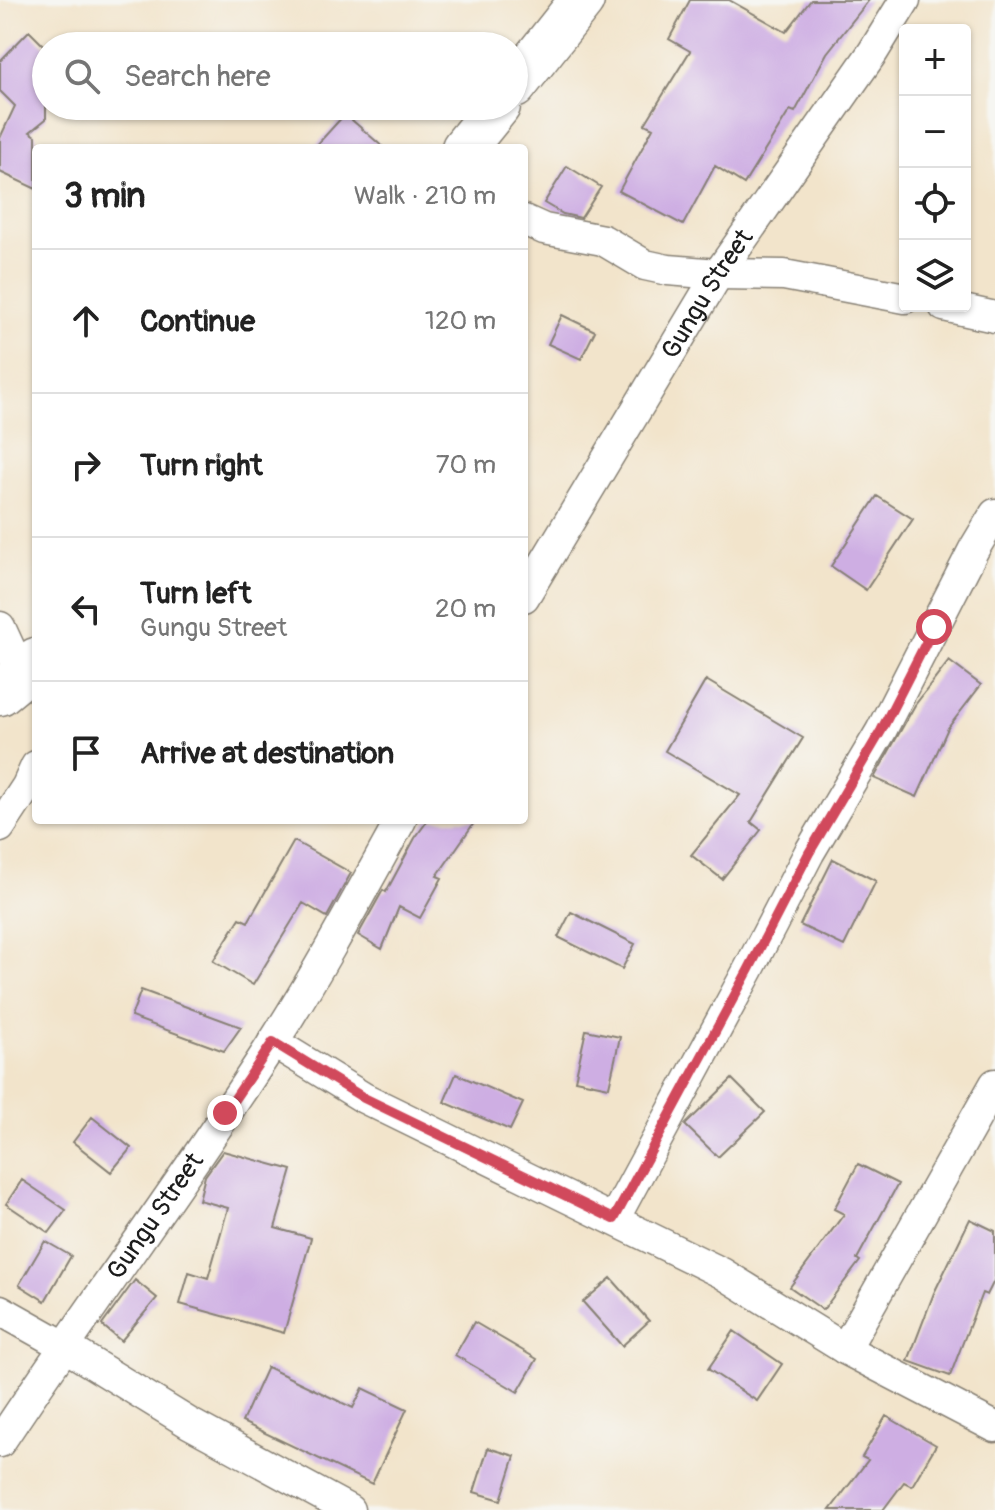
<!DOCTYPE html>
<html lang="en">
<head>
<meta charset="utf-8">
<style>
  body { margin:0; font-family:Pangolin,sans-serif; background:#f2f2f2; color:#222 }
  .controls { position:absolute; right:24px; top:24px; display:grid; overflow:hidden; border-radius:8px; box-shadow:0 2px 6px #0004 }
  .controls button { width:72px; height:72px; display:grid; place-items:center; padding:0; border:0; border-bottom:2px solid #e0e0e0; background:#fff; color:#222; font:40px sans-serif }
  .stop { position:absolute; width:24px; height:24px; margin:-18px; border:6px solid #d1495b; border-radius:50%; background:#fff }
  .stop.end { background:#d1495b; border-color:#fff; box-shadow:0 2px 8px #0008 }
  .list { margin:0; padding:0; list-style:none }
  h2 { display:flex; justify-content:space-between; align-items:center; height:104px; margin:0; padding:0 32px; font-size:34px }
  h2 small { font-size:26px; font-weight:400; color:#767676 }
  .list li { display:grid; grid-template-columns:52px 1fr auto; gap:24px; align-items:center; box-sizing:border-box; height:144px; padding:0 32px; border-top:2px solid #e0e0e0 }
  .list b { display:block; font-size:30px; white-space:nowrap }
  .list p { margin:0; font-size:26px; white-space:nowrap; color:#767676 }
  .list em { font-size:26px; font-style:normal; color:#767676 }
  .icon { flex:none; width:44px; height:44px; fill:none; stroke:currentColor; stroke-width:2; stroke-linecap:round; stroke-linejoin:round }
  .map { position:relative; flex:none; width:995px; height:1510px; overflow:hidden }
  .search { position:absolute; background:#fff; box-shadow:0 2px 6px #0004; left:32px; top:32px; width:496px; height:88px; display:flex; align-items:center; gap:20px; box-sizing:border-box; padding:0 28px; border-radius:44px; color:#767676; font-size:30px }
  .panel { position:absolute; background:#fff; box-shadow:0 2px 6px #0004; left:32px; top:144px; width:496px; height:680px; border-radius:8px }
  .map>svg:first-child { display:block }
  .building { fill:#ceaee3 }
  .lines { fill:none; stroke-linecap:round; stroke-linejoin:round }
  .street-casing { stroke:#878074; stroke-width:33 }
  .primary-casing { stroke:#878074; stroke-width:47 }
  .street { stroke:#fff; stroke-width:30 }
  .primary { stroke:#fff; stroke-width:44 }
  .route { stroke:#d1495b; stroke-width:10 }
  .labels { text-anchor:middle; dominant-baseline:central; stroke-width:6; stroke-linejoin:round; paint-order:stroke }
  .street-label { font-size:26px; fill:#1c1c1c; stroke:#f6f6f2 }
</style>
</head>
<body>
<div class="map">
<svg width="995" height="1510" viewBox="0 0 995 1510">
  <rect width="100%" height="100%" fill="#f6f6f2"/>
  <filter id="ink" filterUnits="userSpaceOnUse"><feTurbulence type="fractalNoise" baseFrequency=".0125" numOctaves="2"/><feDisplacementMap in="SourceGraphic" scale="16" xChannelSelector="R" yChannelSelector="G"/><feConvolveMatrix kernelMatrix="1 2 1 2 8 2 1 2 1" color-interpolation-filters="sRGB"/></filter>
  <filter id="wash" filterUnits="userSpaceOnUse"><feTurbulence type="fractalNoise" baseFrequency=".006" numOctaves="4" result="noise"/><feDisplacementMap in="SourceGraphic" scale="32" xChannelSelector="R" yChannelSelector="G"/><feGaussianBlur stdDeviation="1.8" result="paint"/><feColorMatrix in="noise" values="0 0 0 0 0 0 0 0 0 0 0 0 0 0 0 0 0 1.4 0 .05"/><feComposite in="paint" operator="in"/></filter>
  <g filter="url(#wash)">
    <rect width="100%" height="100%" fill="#f2e4cb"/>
    <g id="blocks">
      <path class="building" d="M690 0H729L786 32 811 0H869L827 53 795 112 790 110 744 184 715 166 683 225 619 191 653 128 645 124 690 51 669 39Z
        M29 31 46 48V119L30 132 36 136V189L0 172V138L15 106 0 91V61Z
        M345 114 384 148H314Z
        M567 166 601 187 581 218 563 214 544 203Z
        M562 315 595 331 581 359 548 344Z
        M877 496 913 519 866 590 831 566Z
        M949 661 981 685 948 728 917 797 874 778 915 705Z
        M706 680 803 738 751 822 761 830 722 879 691 855 740 795 665 751Z
        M428 820H476L437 876 442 878 420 918 399 907 382 949 358 935 383 890 386 892 415 838Z
        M294 841 351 873 327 917 303 903 253 985 213 961 240 918 248 922Z
        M833 859 876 881 844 946 800 925Z
        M571 912 635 944 622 969 558 937Z
        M141 990 241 1027 224 1051 131 1017Z
        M586 1030 620 1037 609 1087 575 1080Z
        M456 1074 523 1103 510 1130 444 1102Z
        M732 1079 765 1112 718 1157 685 1125Z
        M92 1117 131 1148 111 1172 73 1142Z
        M223 1151 292 1170 275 1228 311 1238 284 1333 180 1304 189 1272 208 1278 228 1208 199 1200 205 1176Z
        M858 1164 898 1184 857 1259 860 1261 823 1310 790 1287 844 1214 834 1209Z
        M22 1180 66 1210 49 1233 6 1204Z
        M970 1219 995 1231V1279L987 1295 982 1293 950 1376 908 1361 934 1293Z
        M45 1241 71 1256 45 1301 19 1285Z
        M611 1278 649 1321 622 1346 583 1302Z
        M135 1280 157 1298 121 1341 102 1325Z
        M474 1322 537 1359 518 1392 455 1355Z
        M734 1331 782 1364 757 1401 708 1369Z
        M267 1367 353 1408 363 1388 407 1409 372 1484 242 1422Z
        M886 1416 936 1445 912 1486 904 1482 883 1510H830L868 1460 862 1457Z
        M488 1448 515 1456 501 1500 474 1492Z"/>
    </g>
  </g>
  <g filter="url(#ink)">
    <use href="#blocks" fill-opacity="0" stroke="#878074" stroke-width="2"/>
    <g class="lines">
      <g class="street-casing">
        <g id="street">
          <path d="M524 220 544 229 603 240 645 265 668 270 718 274 784 275 905 298"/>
          <path d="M944 306 995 317"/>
          <path id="s1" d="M524 597 718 274 873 52 905 0"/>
          <path d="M0 627 22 675"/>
          <path d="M0 827 27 786 36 766"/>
          <path d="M273 1042 364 1098 722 1273 845 1349 995 1427"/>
          <path d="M614 1219 749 969 809 853 881 731 974 549 995 514"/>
          <path d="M0 1310 64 1346 189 1423 349 1510"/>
          <path d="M845 1349 995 1084"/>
          <path id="s2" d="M0 1442C89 1307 187 1177 274 1041 320 969 360 894 401 820"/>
        </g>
      </g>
      <g class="primary-casing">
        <path id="primary" d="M514 86 582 0
          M464 148 498 106
          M0 693 22 675 36 660"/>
      </g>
      <use href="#street" class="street"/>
      <use href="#primary" class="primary"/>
    </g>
  </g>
  <g class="lines" filter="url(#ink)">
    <path class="route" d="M225 1113 273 1042 364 1098 614 1219 749 969 809 853 881 731 934 627"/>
  </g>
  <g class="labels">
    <g class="street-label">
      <text stroke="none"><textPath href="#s1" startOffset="354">Gungu Street</textPath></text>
      <text stroke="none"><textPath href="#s2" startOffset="274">Gungu Street</textPath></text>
    </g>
  </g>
</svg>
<div class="controls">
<button>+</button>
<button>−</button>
<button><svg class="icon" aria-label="locate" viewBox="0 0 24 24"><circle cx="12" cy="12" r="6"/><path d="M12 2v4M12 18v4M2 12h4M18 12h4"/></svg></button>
<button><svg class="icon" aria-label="layers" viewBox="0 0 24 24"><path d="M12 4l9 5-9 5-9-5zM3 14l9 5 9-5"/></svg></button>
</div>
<div class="stop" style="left:934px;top:627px"></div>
<div class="stop end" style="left:225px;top:1113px"></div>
<div class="search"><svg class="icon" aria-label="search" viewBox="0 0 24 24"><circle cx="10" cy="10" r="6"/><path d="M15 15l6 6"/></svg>Search here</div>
<section class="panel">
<h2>3 min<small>Walk · 210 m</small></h2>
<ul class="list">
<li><svg class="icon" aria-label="ahead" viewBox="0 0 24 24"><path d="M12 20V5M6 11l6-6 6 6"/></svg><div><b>Continue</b></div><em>120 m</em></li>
<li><svg class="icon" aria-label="right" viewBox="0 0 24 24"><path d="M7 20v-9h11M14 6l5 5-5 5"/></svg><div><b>Turn right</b></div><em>70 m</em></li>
<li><svg class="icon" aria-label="left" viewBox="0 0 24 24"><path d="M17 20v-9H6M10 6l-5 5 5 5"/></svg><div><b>Turn left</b><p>Gungu Street</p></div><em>20 m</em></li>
<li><svg class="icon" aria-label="arrive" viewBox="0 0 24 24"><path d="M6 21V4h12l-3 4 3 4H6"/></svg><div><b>Arrive at destination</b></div></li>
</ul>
</section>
</div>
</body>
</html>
